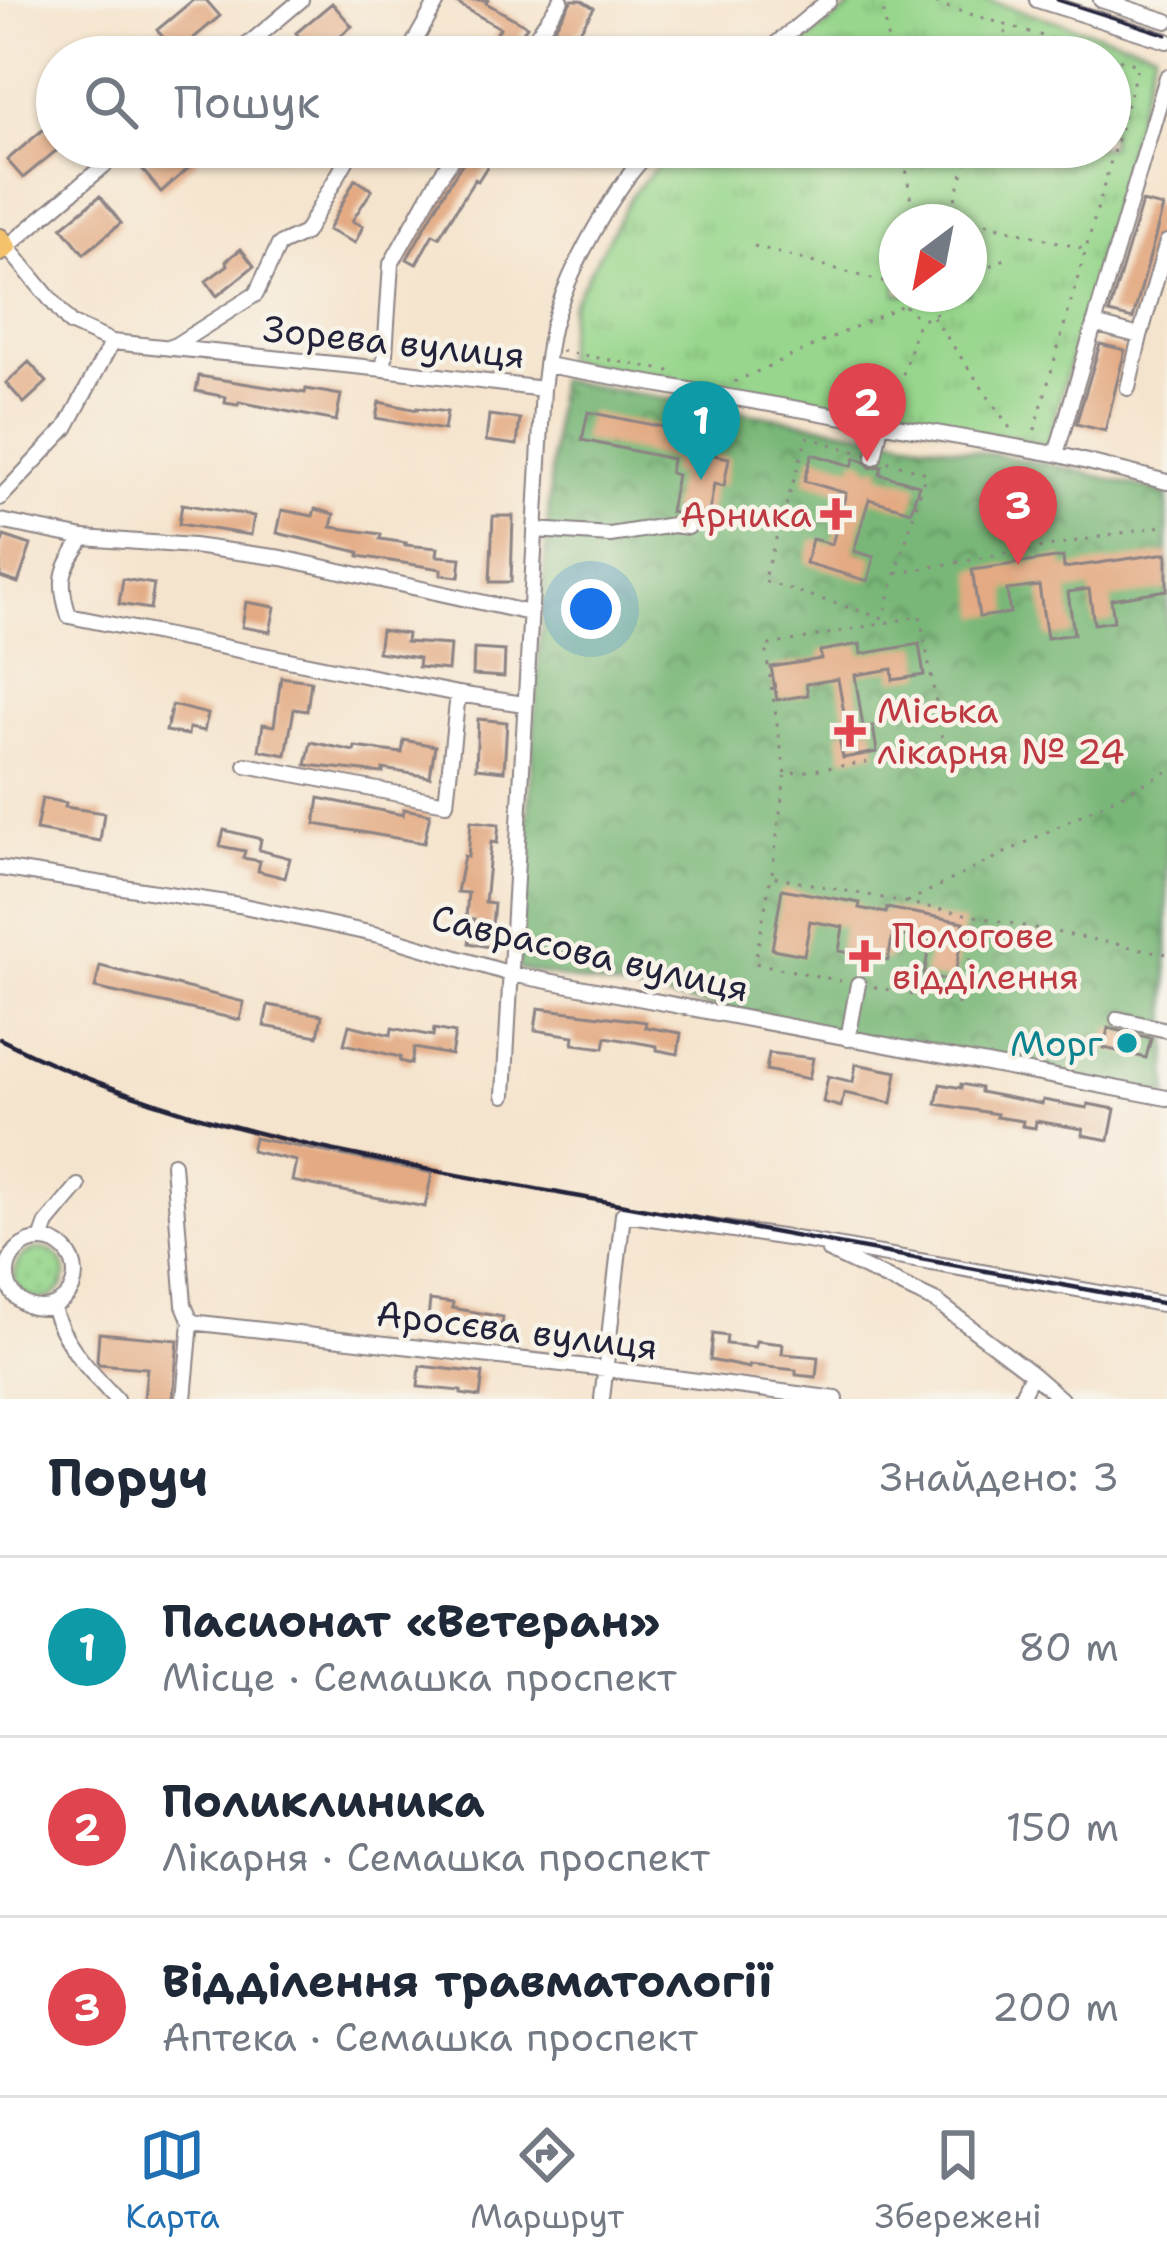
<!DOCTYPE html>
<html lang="uk">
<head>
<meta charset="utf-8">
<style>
  body { margin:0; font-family:"Shantell Sans",sans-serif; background:#f2f2f3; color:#1f2937 }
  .compass { position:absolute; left:879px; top:204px; width:108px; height:108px; border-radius:50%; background:#fff; box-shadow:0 3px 9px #0004; rotate:212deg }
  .you { position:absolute; left:591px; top:609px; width:42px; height:42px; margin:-30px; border:9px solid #fff; border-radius:50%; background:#1a73e8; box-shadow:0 0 0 18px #1a73e833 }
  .badge { display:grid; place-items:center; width:78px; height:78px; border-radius:50%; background:#1f6fb2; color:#fff; font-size:39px; font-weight:700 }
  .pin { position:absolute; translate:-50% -99px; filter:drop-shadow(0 3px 6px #0008) }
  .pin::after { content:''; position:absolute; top:63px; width:42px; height:36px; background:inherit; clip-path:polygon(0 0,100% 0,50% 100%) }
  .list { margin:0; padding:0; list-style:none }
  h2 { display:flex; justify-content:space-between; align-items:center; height:156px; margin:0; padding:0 48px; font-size:51px }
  h2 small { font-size:39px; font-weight:400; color:#747a83 }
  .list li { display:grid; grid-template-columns:78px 1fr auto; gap:36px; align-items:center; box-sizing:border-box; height:180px; padding:0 48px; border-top:3px solid #e0e1e3 }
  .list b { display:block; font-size:45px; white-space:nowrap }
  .list p { margin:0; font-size:39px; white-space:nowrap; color:#747a83 }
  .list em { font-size:39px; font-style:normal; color:#747a83 }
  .icon { flex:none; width:66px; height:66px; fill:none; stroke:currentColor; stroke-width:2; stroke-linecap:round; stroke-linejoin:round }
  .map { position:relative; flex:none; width:1167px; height:1399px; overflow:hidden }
  .search { position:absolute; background:#fff; box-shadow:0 3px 9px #0004; left:36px; right:36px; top:36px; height:132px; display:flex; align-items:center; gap:30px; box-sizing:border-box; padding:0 42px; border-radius:66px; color:#747a83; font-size:45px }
  .sheet { height:696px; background:#fff }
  nav { display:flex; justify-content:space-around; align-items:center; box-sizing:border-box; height:168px; border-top:3px solid #e0e1e3; background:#fff; font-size:33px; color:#747a83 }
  nav a { display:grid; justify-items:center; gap:6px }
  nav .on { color:#1f6fb2 }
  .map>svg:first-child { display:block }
  .grass { fill:url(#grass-dots); stroke:#5c7c64; stroke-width:3 }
  .forest { fill:url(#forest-crowns); stroke:#4e6c5a; stroke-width:3 }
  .park { fill:url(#park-tufts); stroke:#5c7c64; stroke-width:3; fill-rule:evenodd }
  .building { fill:#e3aa83 }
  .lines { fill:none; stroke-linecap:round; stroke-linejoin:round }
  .minor-casing { stroke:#8c8384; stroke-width:18 }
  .major-casing { stroke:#8c8384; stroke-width:22 }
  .path { stroke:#8c8384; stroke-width:3; stroke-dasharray:3 9; stroke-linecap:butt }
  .minor { stroke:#fff; stroke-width:14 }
  .major { stroke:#f3c26a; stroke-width:18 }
  .tram { stroke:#22223b; stroke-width:3 }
  .rail { stroke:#22223b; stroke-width:4.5 }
  .health-dot { fill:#e0444e; stroke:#f7f3e8; stroke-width:4.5 }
  .culture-dot { fill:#0f9aa8; stroke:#f7f3e8; stroke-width:4.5 }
  .labels { text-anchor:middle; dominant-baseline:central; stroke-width:9; stroke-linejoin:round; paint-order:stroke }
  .street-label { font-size:36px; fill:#22223b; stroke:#f7f3e8 }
  .health-label { font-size:36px; fill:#be3a42; stroke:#f7f3e8; text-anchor:start }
  .culture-label { font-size:36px; fill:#0d838f; stroke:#f7f3e8; text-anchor:end }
</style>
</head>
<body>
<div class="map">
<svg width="1167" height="1399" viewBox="0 0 1167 1399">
  <defs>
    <pattern id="grass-dots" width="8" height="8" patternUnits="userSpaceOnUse" patternTransform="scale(3)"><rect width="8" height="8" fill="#97d68c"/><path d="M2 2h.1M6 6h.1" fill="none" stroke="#82b77a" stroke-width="1.8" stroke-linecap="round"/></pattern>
    <pattern id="forest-crowns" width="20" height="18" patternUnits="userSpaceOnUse" patternTransform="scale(3)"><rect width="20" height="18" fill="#79b778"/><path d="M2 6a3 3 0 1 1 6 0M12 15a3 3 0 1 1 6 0" fill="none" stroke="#639464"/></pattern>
    <pattern id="park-tufts" width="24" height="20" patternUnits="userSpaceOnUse" patternTransform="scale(3)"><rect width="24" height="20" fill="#97d68c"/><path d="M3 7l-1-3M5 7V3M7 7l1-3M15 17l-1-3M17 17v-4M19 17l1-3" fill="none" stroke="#82b77a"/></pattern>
  </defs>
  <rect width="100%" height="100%" fill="#f7f3e8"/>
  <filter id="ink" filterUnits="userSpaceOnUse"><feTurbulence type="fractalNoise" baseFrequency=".00833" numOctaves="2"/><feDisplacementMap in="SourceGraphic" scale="24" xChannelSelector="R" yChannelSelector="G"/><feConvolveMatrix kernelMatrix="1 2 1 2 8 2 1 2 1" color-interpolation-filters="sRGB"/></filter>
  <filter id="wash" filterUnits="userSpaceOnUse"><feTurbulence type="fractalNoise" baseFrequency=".004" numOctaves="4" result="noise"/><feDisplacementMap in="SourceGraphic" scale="48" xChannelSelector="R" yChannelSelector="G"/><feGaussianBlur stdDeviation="2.7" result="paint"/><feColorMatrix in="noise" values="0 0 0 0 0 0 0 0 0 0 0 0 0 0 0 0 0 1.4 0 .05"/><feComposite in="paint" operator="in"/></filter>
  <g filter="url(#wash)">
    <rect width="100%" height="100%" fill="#f5e4cd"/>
    <path class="grass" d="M15 1274a25 25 0 1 1 50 0a25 25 0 1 1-50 0Z"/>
    <path class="forest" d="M557 380 1055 465 1167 494V1096L518 969Z"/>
    <path class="park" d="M860 0H985L1155 50 1047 445 563 360 571 306 633 193 675 147H1110V57H786ZM897 222H969V294H897Z"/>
    <g id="blocks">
      <path class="building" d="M193 0H206L220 16 176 53 157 30Z
        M451 0H488L486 3 527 26 506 57H482L500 28Z
        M572 0H581L594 8 579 32 576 31 558 57H536Z
        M332 3 352 26 316 56 296 33Z
        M51 123 57 131V150L23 178 7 160Z
        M164 147H187L198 160 161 192 140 167Z
        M469 153 488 165 478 181 475 179 439 237 433 234 416 264 407 259 449 184Z
        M355 179 372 190 352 221 363 226 355 243 328 230Z
        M100 196 121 223 84 254 62 227Z
        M1142 202 1163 207 1133 319 1109 313Z
        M241 249 254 266 217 296 206 281 228 265 226 261Z
        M1100 344 1125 350 1105 431 1076 424Z
        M29 362 47 382 24 403 6 383Z
        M199 376 305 393 306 389 341 395 336 421 239 402 238 405 225 403 226 397 196 391Z
        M379 402 417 410V408L447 412 444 430 376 418Z
        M588 412 678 430 674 447 729 458 724 486 714 484 708 519 670 512 677 475 670 473 672 459 582 440Z
        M489 415 520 419 517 445 486 441Z
        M812 454 852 466 855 458 864 461 871 468 882 466 880 474 919 485 911 511 869 499 854 551 874 557 868 581 806 563 812 539 832 544 846 493 804 481Z
        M182 504 254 516 251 535 179 524Z
        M315 509 334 514 331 527 381 534 380 539 406 543 405 545 438 548 437 556 461 558 459 577 441 575V569L359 556V552L277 533 282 510 313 516Z
        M493 516H513L511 582H490Z
        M4 536 31 545 18 583 0 577V549Z
        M1167 553V590L1111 599 1114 621 1094 624 1089 589 1068 592 1074 634 1047 638 1039 586 1007 590 1010 613 979 617 972 570 1063 557 1064 568Z
        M123 579 154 584 150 609 119 604Z
        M246 602 275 607 270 632 242 627Z
        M381 630 407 634 406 642 450 645 448 670 418 667 419 658 378 652Z
        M860 644 861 654 919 644 924 675 893 680 892 669 855 675 863 727 873 726 877 752 843 758 838 732 847 730 838 679 806 684 808 695 777 700 771 667 821 659 820 651Z
        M474 649 505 651 504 677 473 675Z
        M281 677 311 681 307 711 294 709 286 755 259 750 263 724 274 726Z
        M172 705 208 714 204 731 189 728 188 735 166 731Z
        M478 719 507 722 504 771 476 768Z
        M404 740 435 746 430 777 383 769V773L306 765 311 742 354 751 355 747 402 753Z
        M42 798 66 803 65 807 104 813 100 841 36 830Z
        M319 798 403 815 404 809 430 814 424 843 315 824Z
        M471 821 499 824 497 843 491 842 485 903 494 904 491 934 497 935 494 948 469 943 474 919 466 918 468 893 457 892 464 856 468 857Z
        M224 830 261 839 259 850 290 858 285 878 258 871 260 861 243 858 245 851 220 846Z
        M782 889 860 903 859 908 886 913 887 908 964 922 954 981 924 976 930 941 893 934 888 960 839 951 843 927 810 921 804 955 772 949Z
        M100 966 244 1002 240 1020 95 988Z
        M268 1005 322 1015 318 1036 264 1026Z
        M538 1008 625 1019 646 1022 645 1027 681 1033 678 1054 657 1050V1046L606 1037 604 1048 573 1044 574 1036 535 1030Z
        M349 1025 391 1035 392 1028 433 1036 434 1029 455 1033 451 1055 414 1048 411 1064 400 1061V1057L344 1044Z
        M1108 1028 1151 1038 1146 1058 1104 1048Z
        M769 1053 813 1058 809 1079 766 1070Z
        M856 1064 897 1072 892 1103 844 1093 841 1107 823 1102 828 1076 853 1082Z
        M940 1084 961 1088V1084L980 1088V1092L1042 1104 1043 1100 1087 1108 1088 1104 1115 1109 1109 1140 1082 1135 1083 1129 1036 1121 1035 1128 1022 1126 1023 1121 996 1117 997 1114 936 1104Z
        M254 1138 432 1173 425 1207 292 1181 296 1161 251 1151Z
        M430 1300 453 1303 452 1308 503 1317 502 1325 484 1324 482 1330 469 1328 470 1322 428 1319Z
        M99 1333 178 1340 173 1399H144L147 1368 99 1364 97 1361Z
        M713 1334 727 1336 726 1344 755 1347 756 1341 783 1344 782 1354 818 1357 816 1377 796 1375V1370L750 1365 749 1368 710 1360Z
        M420 1366 483 1373 480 1397 461 1394V1391L418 1387Z"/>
    </g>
  </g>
  <g filter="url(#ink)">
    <use href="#blocks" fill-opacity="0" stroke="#8c8384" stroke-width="3"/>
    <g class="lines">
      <g class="minor-casing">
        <path id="minor" d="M1037 0 1167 41
          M1101 0 1167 21
          M233 57 301 0
          M406 57 438 0
          M522 57 561 0
          M760 57 829 0
          M126 147 7 247 70 323 112 342 384 369 543 389C546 368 548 345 553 325 568 271 614 185 654 147
          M1094 324 1140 336 1128 388
          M1140 336 1167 242
          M171 348 256 294 279 245 305 233 354 147
          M546 365 1056 454 1167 482
          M384 369 391 264 439 178 460 147
          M1056 454 1167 77
          M874 457 881 424
          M0 498 66 428 112 342
          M0 521 84 538 193 546 282 558 530 613
          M535 530 610 535 673 525 688 527
          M84 538C62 569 57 579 69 616L458 694 524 704
          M246 765 446 803 458 694
          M0 868 239 905 383 936 511 974 1167 1098
          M1118 1019 1167 1030
          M848 1039 858 984
          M504 1095 543 389
          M173 1164 184 1305 191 1322 184 1399
          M41 1240 47 1223 78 1186
          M7 1274a34 34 0 1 1 68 0a34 34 0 1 1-68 0Z
          M829 1251 937 1302 1032 1374 1061 1399
          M52 1306C64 1345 89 1370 116 1399
          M191 1322 606 1369 836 1399
          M602 1399 623 1214 808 1241 1167 1305
          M1020 1399 1032 1374"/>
      </g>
      <g class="major-casing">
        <path id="major" d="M0 238 7 247 0 252"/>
      </g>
      <path class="path" d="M882 0 890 57
        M924 0 1138 65 1033 436
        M998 57 1007 27
        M903 147 914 222
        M951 214 1084 249
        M948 222 971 147
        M754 246 897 286
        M969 276 1007 258
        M901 294 907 311 925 319 943 310 947 294
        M933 317 1012 431
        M561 351 675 372
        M734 382 903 305
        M893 409 919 318
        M807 437 926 473 883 618 763 581Z
        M897 573 1167 525
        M920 616 945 751 785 774 765 646Z
        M772 873 785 776
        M907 902 1167 772
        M841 981 755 963 771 876 1167 954
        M874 987 961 1004 978 917"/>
      <use href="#minor" class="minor"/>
      <use href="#major" class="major"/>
      <path class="tram" d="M1057 0 1167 35"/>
      <path class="rail" d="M0 1039C182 1132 387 1162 586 1198 779 1233 973 1269 1167 1304"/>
    </g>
  </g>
  <g class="health-dot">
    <path d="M830 496h12v12h12v12h-12v12h-12v-12h-12v-12h12z"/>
    <path d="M844 713h12v12h12v12h-12v12h-12v-12h-12v-12h12z"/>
    <path d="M859 938h12v12h12v12h-12v12h-12v-12h-12v-12h12z"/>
  </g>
  <circle class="culture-dot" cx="1127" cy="1043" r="12"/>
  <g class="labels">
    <g class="street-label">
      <text transform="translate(394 342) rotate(6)">Зорева вулиця</text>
      <text transform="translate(590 953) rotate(13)">Саврасова вулиця</text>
      <text transform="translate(517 1330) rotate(7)">Аросєва вулиця</text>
    </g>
    <g class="health-label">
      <text x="812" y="514" text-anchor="end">Арника</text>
      <text x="877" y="710">Міська<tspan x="877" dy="41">лікарня № 24</tspan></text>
      <text x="892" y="935">Пологове<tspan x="892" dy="41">відділення</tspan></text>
    </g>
    <g class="culture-label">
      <text x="1103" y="1043">Морг</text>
    </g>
  </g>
</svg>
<svg class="compass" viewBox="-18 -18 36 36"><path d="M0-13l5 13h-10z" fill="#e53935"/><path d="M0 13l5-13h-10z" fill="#747a83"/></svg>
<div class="you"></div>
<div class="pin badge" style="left:701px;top:480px;background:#0f9aa8">1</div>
<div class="pin badge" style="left:867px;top:462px;background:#e0444e">2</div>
<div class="pin badge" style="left:1018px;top:565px;background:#e0444e">3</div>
<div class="search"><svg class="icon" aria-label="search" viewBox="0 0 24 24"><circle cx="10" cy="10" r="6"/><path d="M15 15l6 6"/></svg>Пошук</div>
</div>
<section class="sheet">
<h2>Поруч<small>Знайдено: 3</small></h2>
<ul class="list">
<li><span class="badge" style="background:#0f9aa8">1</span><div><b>Пасионат «Ветеран»</b><p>Місце · Семашка проспект</p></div><em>80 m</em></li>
<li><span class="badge" style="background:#e0444e">2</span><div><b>Поликлиника</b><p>Лікарня · Семашка проспект</p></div><em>150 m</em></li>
<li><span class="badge" style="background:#e0444e">3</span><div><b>Відділення травматології</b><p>Аптека · Семашка проспект</p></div><em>200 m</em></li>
</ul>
</section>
<nav>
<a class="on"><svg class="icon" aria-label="map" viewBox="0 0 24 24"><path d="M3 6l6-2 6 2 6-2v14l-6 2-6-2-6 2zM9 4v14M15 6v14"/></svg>Карта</a>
<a><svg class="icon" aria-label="directions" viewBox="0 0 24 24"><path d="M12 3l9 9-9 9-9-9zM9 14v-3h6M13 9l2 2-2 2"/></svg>Маршрут</a>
<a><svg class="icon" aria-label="saved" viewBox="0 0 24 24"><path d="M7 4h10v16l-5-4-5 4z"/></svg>Збережені</a>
</nav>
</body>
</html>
